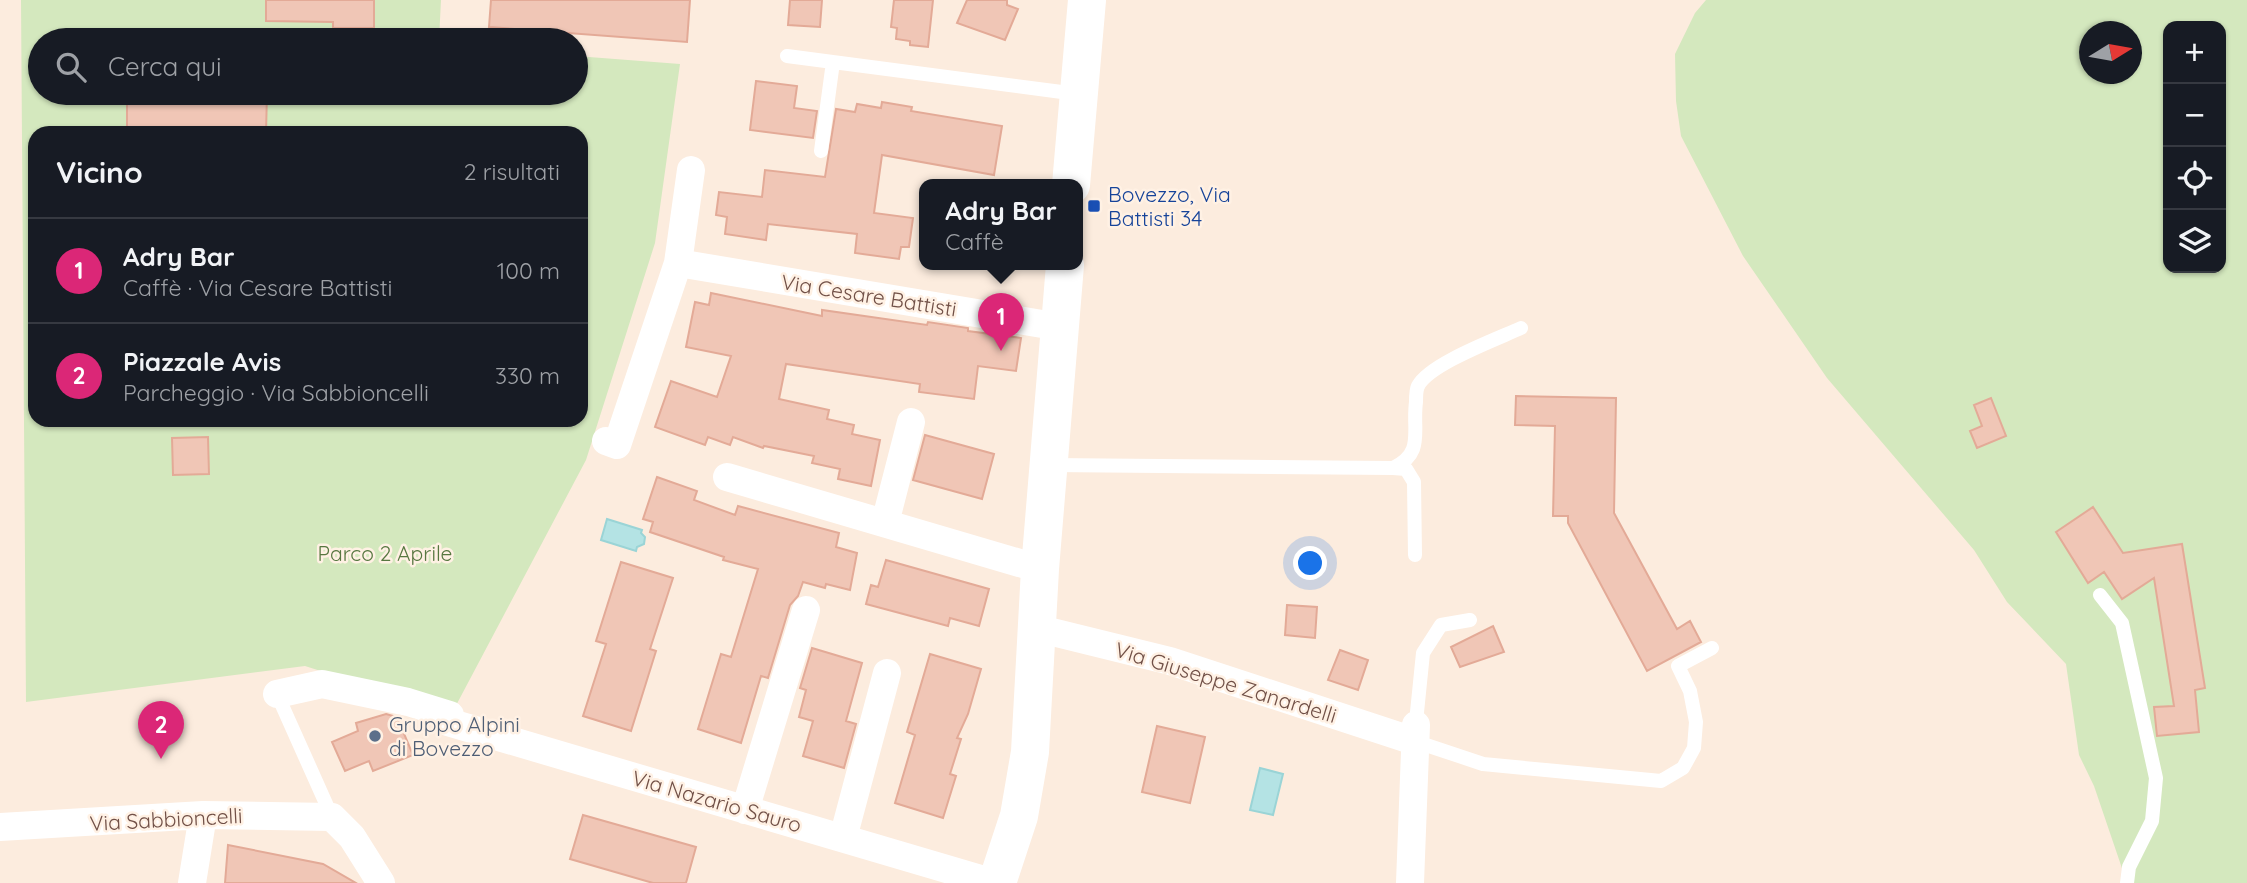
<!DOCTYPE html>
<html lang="it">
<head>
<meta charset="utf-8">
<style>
  body { margin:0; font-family:Quicksand,sans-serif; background:#242831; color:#f1f3f6 }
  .controls { position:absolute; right:21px; top:21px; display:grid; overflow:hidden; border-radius:14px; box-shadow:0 2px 5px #0004 }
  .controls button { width:63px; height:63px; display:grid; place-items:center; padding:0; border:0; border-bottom:2px solid #363941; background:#171b24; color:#f1f3f6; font:35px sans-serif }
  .compass { position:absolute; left:2079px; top:21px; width:63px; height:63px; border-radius:50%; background:#171b24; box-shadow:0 2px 5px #0004; rotate:79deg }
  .you { position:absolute; left:1311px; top:564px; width:24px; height:24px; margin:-18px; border:5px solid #fff; border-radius:50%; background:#1a73e8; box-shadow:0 0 0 10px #1a73e833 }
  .badge { display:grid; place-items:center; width:46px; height:46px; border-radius:50%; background:#db2777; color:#fff; font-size:23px; font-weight:700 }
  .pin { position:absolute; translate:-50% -58px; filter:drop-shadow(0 2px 4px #0008) }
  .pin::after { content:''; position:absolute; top:37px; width:24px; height:21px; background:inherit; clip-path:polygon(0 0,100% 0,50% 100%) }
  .popup { position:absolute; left:919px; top:179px; width:164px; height:91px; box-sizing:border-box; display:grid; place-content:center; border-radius:14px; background:#171b24; filter:drop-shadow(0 2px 5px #0005); font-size:23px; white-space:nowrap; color:#9ea1a6 }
  .popup b { font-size:26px; color:#f1f3f6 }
  .popup::after { content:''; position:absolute; left:50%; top:100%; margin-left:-14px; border:14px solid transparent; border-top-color:#171b24 }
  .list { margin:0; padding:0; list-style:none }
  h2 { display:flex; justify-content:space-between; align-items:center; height:91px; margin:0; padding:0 28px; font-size:30px }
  h2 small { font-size:23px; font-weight:400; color:#9ea1a6 }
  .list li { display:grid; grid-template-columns:46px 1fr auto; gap:21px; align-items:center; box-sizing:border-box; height:105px; padding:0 28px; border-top:2px solid #363941 }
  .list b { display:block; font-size:26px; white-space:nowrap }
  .list p { margin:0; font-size:23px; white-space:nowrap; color:#9ea1a6 }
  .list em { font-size:23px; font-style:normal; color:#9ea1a6 }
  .icon { flex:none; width:38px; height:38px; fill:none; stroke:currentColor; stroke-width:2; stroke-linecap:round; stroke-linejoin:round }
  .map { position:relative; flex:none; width:2247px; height:883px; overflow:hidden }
  .search { position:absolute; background:#171b24; box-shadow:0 2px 5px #0004; left:28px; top:28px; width:560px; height:77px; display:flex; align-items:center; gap:18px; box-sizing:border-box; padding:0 24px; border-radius:38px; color:#9ea1a6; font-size:26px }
  .panel { position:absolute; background:#171b24; box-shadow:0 2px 5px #0004; left:28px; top:126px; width:560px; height:301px; border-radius:21px }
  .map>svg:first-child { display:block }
  .green { fill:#d4e8be; fill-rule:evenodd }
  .water { fill:#b4e3e4; stroke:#9ad4d6; stroke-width:2 }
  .building { fill:#f0c6b6; stroke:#e3aa97; stroke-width:2 }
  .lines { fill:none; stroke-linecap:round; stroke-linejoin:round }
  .lane { stroke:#fff; stroke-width:14 }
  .street { stroke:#fff; stroke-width:28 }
  .secondary { stroke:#fff; stroke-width:38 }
  .transit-dot { fill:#1a4fb4; stroke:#fff1e4; stroke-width:2.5 }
  .service-dot { fill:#5c6f8a; stroke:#fff1e4; stroke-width:2.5 }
  .labels { text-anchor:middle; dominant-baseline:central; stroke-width:5; stroke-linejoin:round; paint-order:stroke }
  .transit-label { font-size:21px; fill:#164399; stroke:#fff1e4; text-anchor:start }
  .street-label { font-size:21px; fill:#715047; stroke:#fff1e4 }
  .park-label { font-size:21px; fill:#577740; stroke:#fff1e4 }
  .service-label { font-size:21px; fill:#4e5e75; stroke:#fff1e4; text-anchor:start }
</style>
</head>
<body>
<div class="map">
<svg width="2247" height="883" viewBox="0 0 2247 883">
  <rect width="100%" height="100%" fill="#fcecde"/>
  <path class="green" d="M21 0H441L439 40H40V93H576V56L680 64 655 243 586 460 452 713 305 666 26 702ZM35 133H581V420H35Z
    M1706 0H2247V883H2127L2094 786 2079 755 2066 664 2007 602 1974 550 1827 378 1743 256 1681 136 1676 101 1675 54 1695 13ZM2168 26H2221V268H2168ZM2090 32H2132V74H2090Z"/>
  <path class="water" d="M607 519 642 530 641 533 645 537 644 544 637 547 636 551 601 540Z
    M1260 768 1283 774 1273 815 1250 810Z"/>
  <path class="building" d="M266 0H374V28H333V22L266 21Z
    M491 0H690L687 42 489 27Z
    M790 0H822L820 27 788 25Z
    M894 0H933L928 47 910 45V41L896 39 897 28 891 27Z
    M967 0H1007V5L1018 9 1005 40 957 23Z
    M756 81 797 86 794 108 817 111 813 138 750 130Z
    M127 93H267L266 133H127Z
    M882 102 912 107 911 111 1002 126 994 175 882 155 874 213 913 218 909 247H901L899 259 855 253 857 234 768 224 766 240 725 234 727 217 716 215 719 192 762 197 765 170 825 177 836 109 855 112 857 104 881 108Z
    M711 293 822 316V310L927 325 928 322 968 328V331L1021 338 1016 371 978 366 974 399 919 392 920 384 786 364 779 399 829 410 827 419 854 425 852 434 880 440 871 486 838 479 840 469 812 463 814 456 764 446 763 448 733 437 730 445 708 437 705 445 655 427 671 381 717 397 731 356 686 347 695 302 709 305Z
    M1516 396 1616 398 1614 513 1677 629 1690 621 1701 642 1647 671 1568 523V516H1553L1555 426 1515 425Z
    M1991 398 2006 436 1977 448 1970 431 1982 426 1974 405Z
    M925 435 994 454 982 499 913 480Z
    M208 437 209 474 173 475 172 438Z
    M657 477 697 491 694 500 735 515 738 506 839 533 836 547 857 553 850 590 826 584 825 588 803 582 798 596 790 605 768 678 761 676 741 743 698 729 721 654 731 657 758 569 723 560 724 557 650 532 653 522 643 519Z
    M2093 507 2123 553 2182 544 2205 688 2195 690 2199 732 2157 736 2154 707 2174 706 2154 578 2122 599 2104 572 2088 583 2056 532Z
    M886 560 989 589 979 626 950 618 948 626 866 604 871 585 878 587Z
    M621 562 673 578 650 649 656 651 631 731 583 716 606 644 596 641Z
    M1287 605 1317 607 1315 638 1285 635Z
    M1493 626 1504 652 1460 667 1451 647Z
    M812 648 862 663 846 721 856 724 844 768 803 756 813 721 799 717 806 690 800 688Z
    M1340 650 1368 660 1358 690 1328 680Z
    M930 654 981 669 968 714 957 738 961 739 950 774 956 776 943 818 895 803 915 735 907 732Z
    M386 714 397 717 413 755 373 771 369 761 345 771 332 742 358 731 356 723Z
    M1157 726 1205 737 1190 803 1142 792Z
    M583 815 696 847 686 883H653L570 859Z
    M228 845 323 864 356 883H225Z"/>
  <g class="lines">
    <path class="lane" d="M787 56 1077 94
      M821 151 833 62
      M1050 465 1393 468C1425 453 1412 431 1416 402 1416 398 1416 390 1418 386 1429 364 1497 339 1521 328
      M1393 468 1406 469 1414 482 1415 555
      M2100 595 2122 623 2156 778 2152 821 2129 867 2127 883
      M273 694H277L332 817
      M1416 722 1423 653 1441 625 1470 620
      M1414 741 1483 764 1661 781 1683 768 1694 748 1696 722 1690 691 1678 666 1712 648"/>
    <path class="street" d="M678 263 1060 327
      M606 441 617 445 678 263 691 170
      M727 477 1040 569
      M885 523 911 422
      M1036 628 1170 661 1414 741
      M277 694 322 684 408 702 450 715 448 722 994 883
      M745 810 806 610
      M0 827 203 815 332 817 352 837 381 883
      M843 838 887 673
      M192 883 203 815
      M1410 883 1416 725"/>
    <path class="secondary" d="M1071 185 1087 0
      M997 883 1019 816 1030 752 1040 569 1065 265"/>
  </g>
  <rect class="transit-dot" x="1087" y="199" width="14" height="14" rx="3.5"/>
  <circle class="service-dot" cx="375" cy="736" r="7"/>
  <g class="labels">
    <g class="transit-label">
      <text x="1108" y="194">Bovezzo, Via<tspan x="1108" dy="24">Battisti 34</tspan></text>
    </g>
    <g class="street-label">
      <text transform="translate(869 295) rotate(9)">Via Cesare Battisti</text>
      <text transform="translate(1226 682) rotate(17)">Via Giuseppe Zanardelli</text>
      <text transform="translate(717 801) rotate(16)">Via Nazario Sauro</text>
      <text transform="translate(166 819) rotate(-3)">Via Sabbioncelli</text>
    </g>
    <g class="park-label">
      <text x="385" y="553">Parco 2 Aprile</text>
    </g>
    <g class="service-label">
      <text x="389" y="724">Gruppo Alpini<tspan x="389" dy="24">di Bovezzo</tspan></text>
    </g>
  </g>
</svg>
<div class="controls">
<button>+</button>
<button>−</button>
<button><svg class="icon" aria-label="locate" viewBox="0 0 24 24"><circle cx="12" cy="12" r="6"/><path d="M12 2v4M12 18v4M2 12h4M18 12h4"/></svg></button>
<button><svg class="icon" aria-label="layers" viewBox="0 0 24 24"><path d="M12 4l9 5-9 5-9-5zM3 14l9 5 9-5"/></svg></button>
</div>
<svg class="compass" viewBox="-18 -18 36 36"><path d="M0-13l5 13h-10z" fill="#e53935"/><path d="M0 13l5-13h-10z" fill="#9ea1a6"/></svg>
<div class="you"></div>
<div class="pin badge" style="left:1001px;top:351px">1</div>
<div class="popup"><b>Adry Bar</b>Caffè</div>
<div class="pin badge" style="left:161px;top:759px">2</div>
<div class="search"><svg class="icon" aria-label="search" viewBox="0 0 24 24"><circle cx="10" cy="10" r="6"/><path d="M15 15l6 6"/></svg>Cerca qui</div>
<section class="panel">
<h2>Vicino<small>2 risultati</small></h2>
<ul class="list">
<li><span class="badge">1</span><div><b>Adry Bar</b><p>Caffè · Via Cesare Battisti</p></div><em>100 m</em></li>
<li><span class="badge">2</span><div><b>Piazzale Avis</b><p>Parcheggio · Via Sabbioncelli</p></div><em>330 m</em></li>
</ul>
</section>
</div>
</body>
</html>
